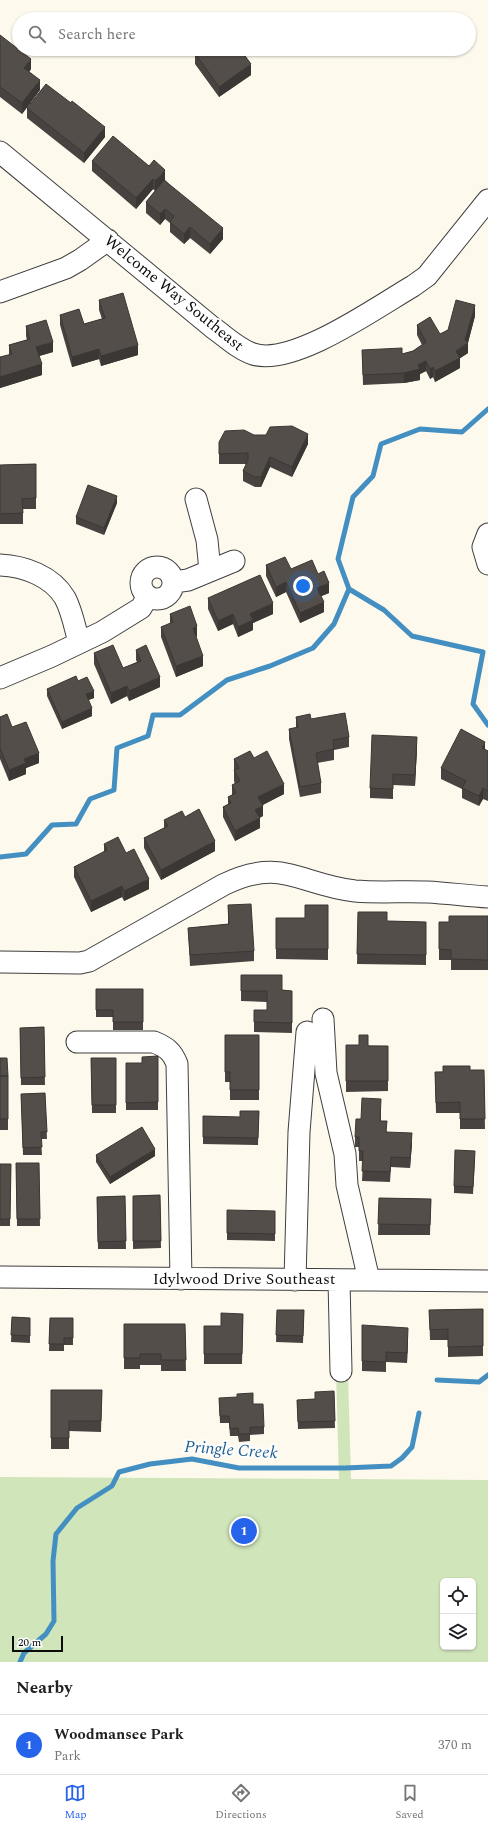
<!DOCTYPE html>
<html lang="en">
<head>
<meta charset="utf-8">
<style>
  body { margin:0; font-family:Spectral,serif; background:#f2f2f2; color:#202124 }
  .controls { position:absolute; right:12px; bottom:12px; display:grid; overflow:hidden; border-radius:6px; box-shadow:0 1px 3px #0004 }
  .controls button { width:36px; height:36px; display:grid; place-items:center; padding:0; border:0; border-bottom:1px solid #e0e0e0; background:#fff; color:#202124; font:20px sans-serif }
  .scale { position:absolute; left:12px; bottom:10px; width:51px; box-sizing:border-box; padding-left:4px; border:2px solid #0c0c0c; border-top:0; font-size:11px; line-height:14px; white-space:nowrap; color:#0c0c0c; -webkit-text-stroke:3px #fff; paint-order:stroke }
  .you { position:absolute; left:303px; top:586px; width:14px; height:14px; margin:-10px; border:3px solid #fff; border-radius:50%; background:#1a73e8; box-shadow:0 0 0 6px #1a73e833 }
  .badge { display:grid; place-items:center; width:26px; height:26px; border-radius:50%; background:#2563eb; color:#fff; font-size:13px; font-weight:700 }
  .pin { position:absolute; translate:-50% -50%; border:2px solid #fff; box-shadow:0 1px 4px #0006 }
  .list { margin:0; padding:0; list-style:none }
  h2 { display:flex; justify-content:space-between; align-items:center; height:52px; margin:0; padding:0 16px; font-size:17px }
  h2 small { font-size:13px; font-weight:400; color:#757577 }
  .list li { display:grid; grid-template-columns:26px 1fr auto; gap:12px; align-items:center; box-sizing:border-box; height:60px; padding:0 16px; border-top:1px solid #e0e0e0 }
  .list b { display:block; font-size:15px; white-space:nowrap }
  .list p { margin:0; font-size:13px; white-space:nowrap; color:#757577 }
  .list em { font-size:13px; font-style:normal; color:#757577 }
  .icon { flex:none; width:22px; height:22px; fill:none; stroke:currentColor; stroke-width:2; stroke-linecap:round; stroke-linejoin:round }
  .map { position:relative; flex:none; width:488px; height:1662px; overflow:hidden }
  .search { position:absolute; background:#fff; box-shadow:0 1px 3px #0004; left:12px; right:12px; top:12px; height:44px; display:flex; align-items:center; gap:10px; box-sizing:border-box; padding:0 14px; border-radius:22px; color:#757577; font-size:15px }
  .sheet { height:112px; background:#fff }
  nav { display:flex; justify-content:space-around; align-items:center; box-sizing:border-box; height:56px; border-top:1px solid #e0e0e0; background:#fff; font-size:11px; color:#757577 }
  nav a { display:grid; justify-items:center; gap:2px }
  nav .on { color:#2563eb }
  .map>svg:first-child { display:block }
  .green { fill:#d0e5ba; fill-rule:evenodd }
  .lines { fill:none; stroke-linecap:round; stroke-linejoin:round }
  .stream { stroke:#448fc1; stroke-width:5 }
  .minor-casing { stroke:#3f3f3f; stroke-width:23 }
  .minor { stroke:#fff; stroke-width:21 }
  .wall { fill:#484340 }
  .shaded-wall { fill:#3b3734 }
  .building { fill:#544e4a; stroke:#3b3734 }
  .labels { text-anchor:middle; dominant-baseline:central; stroke-width:4; stroke-linejoin:round; paint-order:stroke }
  .street-label { font-size:16px; fill:#0c0c0c; stroke:#fff }
  .water-label { font-size:17px; font-style:italic; fill:#216192; stroke:#fff }
</style>
</head>
<body>
<div class="map">
<svg width="488" height="1662" viewBox="0 0 488 1662">
  <rect width="100%" height="100%" fill="#fdfaed"/>
  <path class="green" d="M334 1302H346L351 1479 488 1480V1662H0V1477L339 1479ZM443 1581H473V1647H443Z"/>
  <g class="lines">
    <path class="stream" d="M488 409 462 432 420 429 381 444 373 476 353 497 338 559 349 589 384 610 412 636 483 652 473 704 488 725
      M0 857 26 854 52 825 76 824 90 799 114 790 117 748 148 736 153 715H180L227 680 270 666 313 648 334 624 349 589
      M437 1380 479 1382 488 1375
      M20 1662 24 1653 46 1634 54 1621 53 1561 56 1534 77 1508 112 1486 119 1472 150 1464 192 1459 239 1468H345L391 1466 402 1458 412 1447 419 1413"/>
    <g class="minor-casing">
      <path id="minor" d="M0 152 212 327C225 336 238 349 253 354 293 367 377 307 413 286L427 276 488 200
        M0 292 66 268 80 260 108 240
        M196 499 207 540 210 571
        M488 534 483 547 488 564
        M0 565C24 566 52 576 65 598 72 611 75 628 79 642
        M141 583a16 16 0 1 1 32 0a16 16 0 1 1-32 0Z
        M174 582 188 580 234 561
        M0 678 52 656 102 632 141 608 148 596
        M0 962 80 963 89 961 223 885C281 856 300 885 355 891 379 893 403 891 427 892 448 893 468 896 488 897
        M323 1019 326 1073 345 1154 347 1185 369 1280
        M77 1042H154C166 1047 172 1051 177 1064L181 1279
        M0 1277 488 1281
        M295 1280 299 1132 307 1032
        M339 1280 341 1371"/>
    </g>
    <use href="#minor" class="minor"/>
  </g>
  <path class="wall" d="M0 35 31 69 29 72 40 90 22 114 0 97Z
    M195 53 251 75 219 97 195 64Z
    M71 103 105 137 84 163 27 118V108Z
    M92 161 165 180 223 239 210 254 190 238 184 244 170 232V223L165 219 160 225 146 213V202L155 191 153 189 136 209 92 171Z
    M99 300 138 355 101 366 99 359 72 367 60 325V315L84 324 102 319 99 310Z
    M475 316 468 342V353L460 358V368L435 382 433 377 430 379 426 371 420 374V380L404 383 363 385 362 350 402 354 413 351 422 345 417 335V325L440 334Z
    M26 326 53 352 39 356 42 375 0 388V357L9 355V345L27 340 26 336Z
    M254 435 308 444 292 477 270 467 261 487H255L243 481V471L246 464H219V442Z
    M36 464V509H23V524H0V465Z
    M117 503 104 535 76 524V517Z
    M266 565 318 574 329 593 321 596 324 612 300 623 286 592 276 597 266 576Z
    M208 598 273 614 253 623V630L238 637 233 624 218 631 208 609Z
    M170 614 197 636 196 637 203 666 176 677 161 637V627L170 624Z
    M136 650 160 687 129 701 127 696 111 704 94 664V653L123 668 137 662 136 660Z
    M78 681 94 698 88 700 92 716 62 729 47 696V689Z
    M0 717 12 727 39 763 26 768V774L9 781 0 759Z
    M296 717 311 719 349 737V747L334 750V760L317 763 321 783V793L300 797 289 739V729L296 728Z
    M417 747 415 786 393 785V799L370 798V788Z
    M485 749 488 751V801L483 799 479 806 462 798V789L441 779V768Z
    M254 758 284 794 263 805V816L259 818 260 828 235 841 223 817V807L228 804V797L232 795V785L235 784 234 781V759Z
    M185 817 215 851 161 880 144 848V838L164 828V820Z
    M104 844 126 853 149 889 124 901 122 897 91 912 74 877V867L104 852Z
    M228 905 254 951V961L190 966 188 928 228 924Z
    M328 905V960L276 959V918H305Z
    M358 912 387 921 426 922V965L357 964Z
    M488 916V970H451V960H439V922H449Z
    M241 975 282 990 292 991V1033L254 1032V1010H267V1002L241 1001Z
    M96 989H143V1030H113V1017H96Z
    M44 1027 45 1085H21L20 1028Z
    M225 1035H259V1100H230V1082H225Z
    M346 1045 388 1046V1091L346 1092Z
    M158 1056V1110H126V1063H142Z
    M0 1058 8 1076V1130H0Z
    M91 1058H116V1113H92Z
    M484 1070 485 1129H460V1113H436L435 1072Z
    M45 1093 47 1139H41L42 1155H23L21 1094Z
    M381 1110V1121L387 1132 412 1143 410 1168 391 1167 390 1182 362 1181 363 1161H359V1147H355V1137L361 1119Z
    M259 1111 258 1145 203 1144V1116L240 1117Z
    M96 1155 155 1156 110 1184 96 1162Z
    M475 1158 473 1194 454 1193V1186Z
    M16 1163H39L40 1226H17Z
    M0 1164H11L10 1226H0Z
    M160 1195 161 1248 133 1249V1196Z
    M125 1196 126 1249H98L97 1197Z
    M379 1198 431 1199 430 1235H378Z
    M275 1211V1241L227 1240V1233Z
    M483 1309V1356L448 1357V1340H430L429 1310Z
    M277 1310H304L303 1343 276 1342Z
    M243 1314 242 1364H204V1326H221Z
    M12 1317 30 1318V1343L11 1342Z
    M50 1318H73V1345H64V1351H49Z
    M124 1324H185L186 1371H161V1365H140V1369H124Z
    M362 1325 408 1338 407 1363 386 1362V1372L362 1371Z
    M51 1390H102L101 1432 69 1431V1449H51Z
    M334 1391 335 1428 298 1429 297 1400 315 1399Z
    M219 1398 253 1404 264 1427V1434L250 1435V1441L239 1442 238 1436H230L229 1423H220Z"/>
  <path class="shaded-wall" d="M31 59V69L24 79V68Z
    M251 64V75L219 97V87Z
    M40 80V90L22 114V103Z
    M105 127V137L84 163V153Z
    M165 170V180L155 191V181Z
    M153 179V189L136 209V198Z
    M165 209V219L160 225V214Z
    M190 227V238L184 244V234Z
    M223 228V239L210 254V244Z
    M475 305V316L468 343V353L459 359 460 358V368L435 382V371L465 340Z
    M53 342V352L36 357V347Z
    M138 345V355L101 366V356Z
    M99 349V359L72 367V357Z
    M426 361V371L420 374V380L404 383V373Z
    M42 364V375L0 388V377Z
    M433 367V377L430 379V369Z
    M308 434V444L292 477V467Z
    M270 457V467L261 487V477Z
    M117 496V503L104 535V528Z
    M286 582V592L276 597V587Z
    M329 583V593L317 598V588Z
    M324 602V612L300 623V613Z
    M273 603V614L253 623V630L238 637V627L250 614Z
    M233 614V624L218 631V621Z
    M197 626V636L193 638V628Z
    M203 656V666L176 677V666Z
    M160 677V687L129 701V691Z
    M127 686V696L111 704V693Z
    M94 691V698L86 701V694Z
    M92 708V716L62 729V722Z
    M417 737V747L415 786V775Z
    M485 742V752L482 748Z
    M39 753V763L26 768V774L9 781V770L24 759Z
    M284 784V794L258 807V797Z
    M483 788V799L479 806V796Z
    M263 806V816L255 820V810Z
    M260 818V828L235 841V831Z
    M215 841V851L161 880V870Z
    M149 879V889L124 901V891Z
    M122 886V897L91 912V901Z
    M412 1133V1143L410 1168V1158Z
    M155 1149V1156L110 1184V1177Z
    M408 1328V1338L407 1363V1353Z"/>
  <path class="building" d="M0 35 31 59 24 68 40 80 22 103 0 87Z
    M201 49H240L251 64 219 87 195 53Z
    M46 84 71 103 72 101 105 127 84 153 27 108Z
    M113 136 149 166 154 160 165 170 155 181 153 179 136 198 92 161Z
    M164 180 223 228 210 244 190 227 184 234 170 222 174 216 165 209 160 214 146 202Z
    M123 293 138 345 101 356 99 349 72 357 60 315 79 309 84 324 105 318 99 300Z
    M456 300 475 305 465 340 468 343 456 351 460 358 435 371 433 367 430 369 426 361 418 365 420 369 404 373 363 375 362 350 402 348V354L413 351 426 342 417 325 430 317 440 334 448 330Z
    M46 320 53 342 36 347 42 364 0 377V357L12 354 9 345 30 339 26 326Z
    M292 426 308 434 292 467 270 457 261 477H255L243 471 248 460V453L219 454V442L225 431 244 430 254 435H266L270 427Z
    M36 464V498L22 499 23 513 0 514V465Z
    M88 485 117 496 104 528 76 517Z
    M285 557 291 569 312 560 318 574 324 571 329 583 317 588 324 602 300 613 286 582 276 587 266 565Z
    M260 575 273 603 250 614 253 620 238 627 233 614 218 621 208 598Z
    M190 606 197 626 193 628 203 656 176 666 161 627 173 622 170 614Z
    M113 645 123 668 141 661 136 650 146 645 160 677 129 691 127 686 111 693 94 653Z
    M76 676 78 681 87 677 94 691 86 694 92 708 62 722 47 689Z
    M345 713 349 737 333 740 334 749 316 753 321 783 300 787 289 729 298 727 296 717 310 714 311 719Z
    M7 714 12 727 26 722 39 753 24 759 26 763 9 770 0 748V717Z
    M461 729 485 742 482 748 488 751V791L483 788 479 796 462 788 466 781 441 768Z
    M372 735 417 737 415 775 393 774V789L370 788Z
    M250 751 254 758 267 751 284 784 258 797 263 806 255 810 260 818 235 831 223 807 231 803 228 797 236 793 232 785 240 781 234 770 239 768 234 759Z
    M199 809 215 841 161 870 144 838 168 826 164 820 182 811 185 817Z
    M118 837 126 853 134 849 149 879 124 891 122 886 91 901 74 867 107 850 104 844Z
    M251 904 254 951 190 955 188 928 229 924 228 905Z
    M305 905H328V949H276V918H305Z
    M358 912H387V921L426 922V955L357 954Z
    M449 916H488V960L451 959V950L439 949V922H449Z
    M241 975H282V990L292 991V1023L254 1022V1010H267V991H241Z
    M96 989H143V1022H113V1010H96Z
    M44 1027 45 1077 21 1078 20 1028Z
    M225 1035H259V1090H230V1072H225Z
    M359 1035H368V1046H388V1081H346V1045H359Z
    M158 1056V1102L126 1103V1063H142V1057Z
    M0 1058H7L8 1076H0Z
    M91 1058H116V1105H92Z
    M443 1066H470V1070H484L485 1119H460V1102L436 1103 435 1072H443Z
    M0 1076H8V1119H0Z
    M45 1093 47 1132H41L42 1147 23 1148 21 1094Z
    M362 1098 381 1099 380 1121H387L386 1132 412 1133 410 1158 391 1157 390 1172 362 1171 363 1151H359V1137H355L356 1119H361Z
    M240 1111H259L258 1138 203 1137V1116L240 1117Z
    M142 1127 155 1149 110 1177 96 1155Z
    M455 1150 475 1151 473 1187 454 1186Z
    M16 1163H39L40 1219H17Z
    M0 1164H11L10 1219H0Z
    M160 1195 161 1241H133V1196Z
    M125 1196 126 1241 98 1242 97 1197Z
    M379 1198 431 1199 430 1225 378 1224Z
    M227 1210 275 1211V1234L227 1233Z
    M483 1309V1346L448 1347V1329L430 1330 429 1310Z
    M277 1310H304L303 1336 276 1335Z
    M221 1313 243 1314 242 1354H204V1326H221Z
    M12 1317 30 1318V1336L11 1335Z
    M50 1318H73V1338H64V1344H49Z
    M124 1324H185L186 1360H161V1354H140V1358H124Z
    M362 1325 408 1328 407 1353 386 1352V1362L362 1361Z
    M51 1390H102L101 1421H69V1438H51Z
    M334 1391 335 1421 298 1422 297 1400 315 1399V1392Z
    M253 1393V1404H263L264 1427H250V1434H239L238 1428 230 1429 229 1416H220L219 1398 237 1397V1394Z"/>
  <g class="labels">
    <g class="street-label">
      <text transform="translate(174 293) rotate(39)">Welcome Way Southeast</text>
      <text x="244" y="1279">Idylwood Drive Southeast</text>
    </g>
    <g class="water-label">
      <text transform="translate(231 1450) rotate(4)">Pringle Creek</text>
    </g>
  </g>
</svg>
<div class="controls">
<button><svg class="icon" aria-label="locate" viewBox="0 0 24 24"><circle cx="12" cy="12" r="6"/><path d="M12 2v4M12 18v4M2 12h4M18 12h4"/></svg></button>
<button><svg class="icon" aria-label="layers" viewBox="0 0 24 24"><path d="M12 4l9 5-9 5-9-5zM3 14l9 5 9-5"/></svg></button>
</div>
<div class="scale">20 m</div>
<div class="you"></div>
<div class="pin badge" style="left:244px;top:1531px">1</div>
<div class="search"><svg class="icon" aria-label="search" viewBox="0 0 24 24"><circle cx="10" cy="10" r="6"/><path d="M15 15l6 6"/></svg>Search here</div>
</div>
<section class="sheet">
<h2>Nearby<small></small></h2>
<ul class="list">
<li><span class="badge">1</span><div><b>Woodmansee Park</b><p>Park</p></div><em>370 m</em></li>
</ul>
</section>
<nav>
<a class="on"><svg class="icon" aria-label="map" viewBox="0 0 24 24"><path d="M3 6l6-2 6 2 6-2v14l-6 2-6-2-6 2zM9 4v14M15 6v14"/></svg>Map</a>
<a><svg class="icon" aria-label="directions" viewBox="0 0 24 24"><path d="M12 3l9 9-9 9-9-9zM9 14v-3h6M13 9l2 2-2 2"/></svg>Directions</a>
<a><svg class="icon" aria-label="saved" viewBox="0 0 24 24"><path d="M7 4h10v16l-5-4-5 4z"/></svg>Saved</a>
</nav>
</body>
</html>
